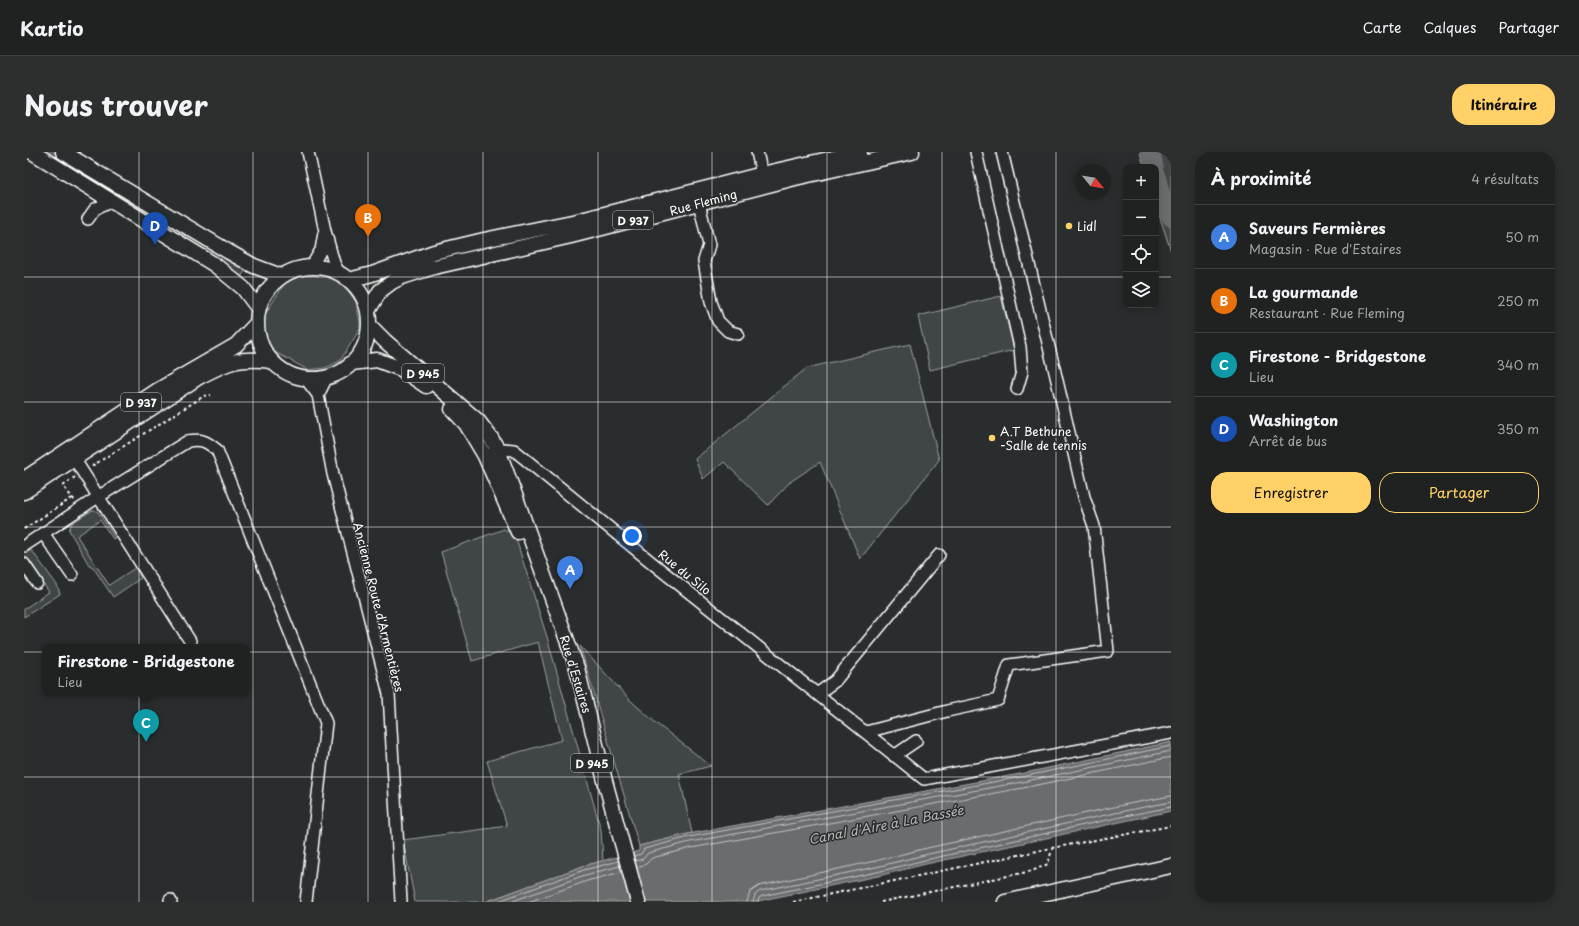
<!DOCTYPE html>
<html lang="fr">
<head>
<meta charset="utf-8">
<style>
  body { margin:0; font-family:"Playpen Sans",sans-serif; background:#2d2f2f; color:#f1f3f6 }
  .controls { position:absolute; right:12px; top:12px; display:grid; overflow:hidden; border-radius:8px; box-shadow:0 2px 10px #0003 }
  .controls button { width:36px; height:36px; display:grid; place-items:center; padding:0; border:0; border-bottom:1px solid #3d3f40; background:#202222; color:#f1f3f6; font:20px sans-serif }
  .compass { position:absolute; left:1051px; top:12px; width:36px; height:36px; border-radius:50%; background:#202222; box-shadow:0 2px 10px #0003; rotate:120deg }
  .you { position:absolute; left:608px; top:384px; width:14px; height:14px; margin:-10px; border:3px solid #fff; border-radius:50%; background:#1a73e8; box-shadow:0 0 0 6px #1a73e833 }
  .badge { display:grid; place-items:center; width:26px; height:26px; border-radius:50%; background:#ffd166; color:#fff; font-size:13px; font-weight:700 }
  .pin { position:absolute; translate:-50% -33px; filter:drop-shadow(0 1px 2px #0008) }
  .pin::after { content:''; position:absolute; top:21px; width:14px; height:12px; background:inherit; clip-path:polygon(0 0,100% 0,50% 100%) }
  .popup { position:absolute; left:18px; top:492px; width:208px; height:52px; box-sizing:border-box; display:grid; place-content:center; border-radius:8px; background:#202222; filter:drop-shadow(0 1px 3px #0005); font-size:13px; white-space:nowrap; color:#a2a4a5 }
  .popup b { font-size:15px; color:#f1f3f6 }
  .popup::after { content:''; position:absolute; left:50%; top:100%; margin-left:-8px; border:8px solid transparent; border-top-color:#202222 }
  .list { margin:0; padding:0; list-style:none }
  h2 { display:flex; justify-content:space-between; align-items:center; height:52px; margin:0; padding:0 16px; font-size:17px }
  h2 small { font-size:13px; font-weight:400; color:#a2a4a5 }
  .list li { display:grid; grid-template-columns:26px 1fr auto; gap:12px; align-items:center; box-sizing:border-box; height:64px; padding:0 16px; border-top:1px solid #3d3f40 }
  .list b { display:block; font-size:15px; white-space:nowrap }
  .list p { margin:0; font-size:13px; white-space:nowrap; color:#a2a4a5 }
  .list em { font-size:13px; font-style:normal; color:#a2a4a5 }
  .actions { display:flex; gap:8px; padding:12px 16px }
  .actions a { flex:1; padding:9px 0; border:1px solid #ffd166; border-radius:16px; text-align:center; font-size:14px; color:#ffd166 }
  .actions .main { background:#ffd166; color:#111 }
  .icon { flex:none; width:22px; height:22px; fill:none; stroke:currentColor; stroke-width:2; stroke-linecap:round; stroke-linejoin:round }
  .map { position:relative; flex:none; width:1147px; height:750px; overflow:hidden; border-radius:16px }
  header { display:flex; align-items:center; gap:24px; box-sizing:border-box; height:56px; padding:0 20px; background:#202222; border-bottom:1px solid #3d3f40 }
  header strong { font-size:19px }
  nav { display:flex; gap:22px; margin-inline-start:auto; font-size:14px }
  .intro { display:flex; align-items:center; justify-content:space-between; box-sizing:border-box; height:96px; padding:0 24px }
  h1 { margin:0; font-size:28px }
  .button { padding:10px 18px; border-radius:16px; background:#ffd166; color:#111; font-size:14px; font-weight:700 }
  main { display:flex; gap:24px; padding:0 24px }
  aside { flex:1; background:#202222; border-radius:16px; box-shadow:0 2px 10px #0003 }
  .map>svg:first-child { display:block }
  .green { fill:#414445; stroke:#a0a2a2 }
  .water { fill:#6a6c6d; stroke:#a6a7a7 }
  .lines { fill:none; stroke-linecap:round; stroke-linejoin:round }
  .shore { stroke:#c3c4c5; stroke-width:1 }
  .river { stroke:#6a6c6d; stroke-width:19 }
  .minor-casing { stroke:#fff; stroke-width:14 }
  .major-casing { stroke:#fff; stroke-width:17 }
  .path { stroke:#fff; stroke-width:2; stroke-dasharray:3 3; stroke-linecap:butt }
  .minor { stroke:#2a2d2e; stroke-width:11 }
  .major { stroke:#2a2d2e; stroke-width:14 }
  .grid { fill:none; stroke:#fff; stroke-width:1; stroke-opacity:0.55 }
  .poi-dot { fill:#ffd166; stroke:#2a2d2e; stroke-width:1.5 }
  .labels { text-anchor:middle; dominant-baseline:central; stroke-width:3; stroke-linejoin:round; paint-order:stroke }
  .shield { fill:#2a2d2e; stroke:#bfc0c0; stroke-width:1 }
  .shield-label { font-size:11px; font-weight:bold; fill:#fff }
  .street-label { font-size:12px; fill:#fff; stroke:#2a2d2e }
  .poi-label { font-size:12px; fill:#fff; stroke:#2a2d2e; text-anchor:start }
  .water-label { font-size:13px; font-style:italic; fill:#b4b6b6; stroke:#2a2d2e }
</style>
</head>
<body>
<header>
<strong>Kartio</strong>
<nav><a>Carte</a><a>Calques</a><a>Partager</a></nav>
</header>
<div class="intro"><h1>Nous trouver</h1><a class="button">Itinéraire</a></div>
<main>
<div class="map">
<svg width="1147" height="750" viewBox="0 0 1147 750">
  <rect width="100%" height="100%" fill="#2a2d2e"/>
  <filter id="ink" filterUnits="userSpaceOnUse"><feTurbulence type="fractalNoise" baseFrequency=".025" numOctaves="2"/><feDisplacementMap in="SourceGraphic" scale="8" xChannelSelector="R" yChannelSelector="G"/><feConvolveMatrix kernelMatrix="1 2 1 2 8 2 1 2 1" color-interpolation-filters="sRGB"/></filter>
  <g filter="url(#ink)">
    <path class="green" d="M16 0H29L146 72 143 76Z
      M1116 0H1147V99L1132 54V15H1120Z
      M159 80 223 116 217 125 157 86V83Z
      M291 121 307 125 319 131 332 150 336 170V177L316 209 301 216 284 218 249 199 241 182 240 164 262 129 273 123Z
      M977 144 990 198 906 218 894 164Z
      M886 192 915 308 836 407 796 310 766 330 744 353 700 310 679 327 671 307 783 216Z
      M70 358 74 360 91 386 89 387 76 368 53 384 85 433 111 416 117 426 89 445 69 415 65 413 45 378 48 371 67 359Z
      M480 377 491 384 523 485 577 678 579 709 559 714 461 750H391L379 688 483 674 463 609 538 588 514 490 448 509 417 400Z
      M5 399H8L33 433 36 442 0 465V457L25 440 2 406 1 403Z
      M556 494 606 548 633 572 687 614 655 622 668 681 615 694Z"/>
    <path class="water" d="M1147 590V659L902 712 854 724 729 750H461L559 714 615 699V694L664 682 996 622Z"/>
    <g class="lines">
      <path class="shore" d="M610 704 617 702 620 697 665 685 997 625 1147 594
        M611 709 619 707 624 701 666 690 998 630 1147 599
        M613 715 622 712 628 706 667 696 999 636 1147 605
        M472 750 560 718 595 709
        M486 750 561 723 596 714
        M504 750 563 729 597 720
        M723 750 726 740 735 734 851 709 899 697 1099 653 1147 644
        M729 750 731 743 736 739 852 715 900 703 1100 659 1147 650
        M734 750 735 746 738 744 853 720 901 708 1101 664 1147 655"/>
      <path class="river" d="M1127 0 1130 15
        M1132 24 1137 44 1147 65"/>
      <g class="minor-casing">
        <path id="minor" d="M284 0 301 79 310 111 315 121
          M733 0 738 23
          M952 0 996 195 998 220 993 237
          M675 51 685 93 680 109 687 150 694 169 704 179 714 182
          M64 67 71 57 88 49
          M287 115 297 98 300 81
          M281 226 294 243 309 322 365 542 377 749
          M294 243 303 225
          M46 300 166 489
          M467 302 479 297 490 298 632 414 900 627 1147 581
          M19 381 48 423
          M0 394 74 345 164 289C178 287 182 289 193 298L302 571 282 750
          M0 412 13 431
          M793 542 811 529 915 403
          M842 580 923 559 974 548 985 513 1084 499 1070 374 1060 345 1031 220 978 0
          M870 604 892 589
          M146 748 147 750"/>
      </g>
      <g class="major-casing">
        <path id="major" d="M8 0 191 113 219 136 234 156
          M39 0 205 100 230 114 257 124
          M233 171a56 56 0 1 1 112 0a56 56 0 1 1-112 0Z
          M325 128 348 122 410 100 460 88 553 69 747 20 836 0
          M344 159 356 139 368 130 378 125 410 115 547 84 771 26 888 0
          M345 173 361 189 454 269 467 286 474 298 491 343 553 516 581 629 614 750
          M327 211 353 208 377 217 402 234
          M428 257 442 272 461 304 494 380
          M0 327 134 238 212 193 232 172
          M0 340 175 225C204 210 214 205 248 209
          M981 750 1147 714"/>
      </g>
      <path class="path" d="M68 314 180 244 187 243
        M51 325 39 334 51 349
        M0 377 48 346
        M769 750 1028 696 1147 674
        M857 750 1008 719 1024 712 1028 697"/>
      <use href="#minor" class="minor"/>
      <use href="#major" class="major"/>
    </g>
  </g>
  <path class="grid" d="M115 0V750M229 0V750M344 0V750M459 0V750M574 0V750M688 0V750M803 0V750M918 0V750M1032 0V750M0 125H1102M1132 125H1147M0 250H1147M0 375H1147M0 500H1147M0 625H1147"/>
  <g class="poi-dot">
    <circle cx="1045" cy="74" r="4"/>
    <circle cx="968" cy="286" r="4"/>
  </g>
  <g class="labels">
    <g class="shield">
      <rect x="589" y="59" width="40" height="18" rx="3"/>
      <rect x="378" y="212" width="42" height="18" rx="3"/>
      <rect x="97" y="241" width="40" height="18" rx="3"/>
      <rect x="547" y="602" width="42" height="18" rx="3"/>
    </g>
    <g class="shield-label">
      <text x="609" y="68">D 937</text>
      <text x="399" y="221">D 945</text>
      <text x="117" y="250">D 937</text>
      <text x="568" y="611">D 945</text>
    </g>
    <g class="street-label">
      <text transform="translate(679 50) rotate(-15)">Rue Fleming</text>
      <text transform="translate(661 420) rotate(39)">Rue du Silo</text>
      <text transform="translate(355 455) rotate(76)">Ancienne Route d'Armentières</text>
      <text transform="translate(552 522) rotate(73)">Rue d'Estaires</text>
    </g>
    <g class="poi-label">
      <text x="1053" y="74">Lidl</text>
      <text x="976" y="279">A.T Bethune<tspan x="976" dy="14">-Salle de tennis</tspan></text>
    </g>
    <g class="water-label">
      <text transform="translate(862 672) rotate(-11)">Canal d'Aire à La Bassée</text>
    </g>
  </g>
</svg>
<div class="controls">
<button>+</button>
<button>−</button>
<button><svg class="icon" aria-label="locate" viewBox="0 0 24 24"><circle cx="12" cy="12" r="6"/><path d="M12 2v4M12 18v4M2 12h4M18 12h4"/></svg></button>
<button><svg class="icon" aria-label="layers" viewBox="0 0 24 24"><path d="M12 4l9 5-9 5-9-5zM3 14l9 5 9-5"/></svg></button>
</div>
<svg class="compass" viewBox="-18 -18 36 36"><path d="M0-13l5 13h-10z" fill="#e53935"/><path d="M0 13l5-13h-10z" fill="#a2a4a5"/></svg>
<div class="you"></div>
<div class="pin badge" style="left:546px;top:437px;background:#3f7fe0">A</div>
<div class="pin badge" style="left:344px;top:85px;background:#e8710a">B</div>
<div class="pin badge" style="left:122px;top:590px;background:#0f9aa8">C</div>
<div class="popup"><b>Firestone - Bridgestone</b>Lieu</div>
<div class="pin badge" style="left:131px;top:93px;background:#1a4fb4">D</div>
</div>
<aside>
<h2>À proximité<small>4 résultats</small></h2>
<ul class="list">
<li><span class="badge" style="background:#3f7fe0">A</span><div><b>Saveurs Fermières</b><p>Magasin · Rue d'Estaires</p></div><em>50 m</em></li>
<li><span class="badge" style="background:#e8710a">B</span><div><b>La gourmande</b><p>Restaurant · Rue Fleming</p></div><em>250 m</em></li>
<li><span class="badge" style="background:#0f9aa8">C</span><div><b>Firestone - Bridgestone</b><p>Lieu</p></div><em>340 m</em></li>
<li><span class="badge" style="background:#1a4fb4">D</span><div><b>Washington</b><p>Arrêt de bus</p></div><em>350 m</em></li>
</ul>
<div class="actions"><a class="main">Enregistrer</a><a>Partager</a></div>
</aside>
</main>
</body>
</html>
